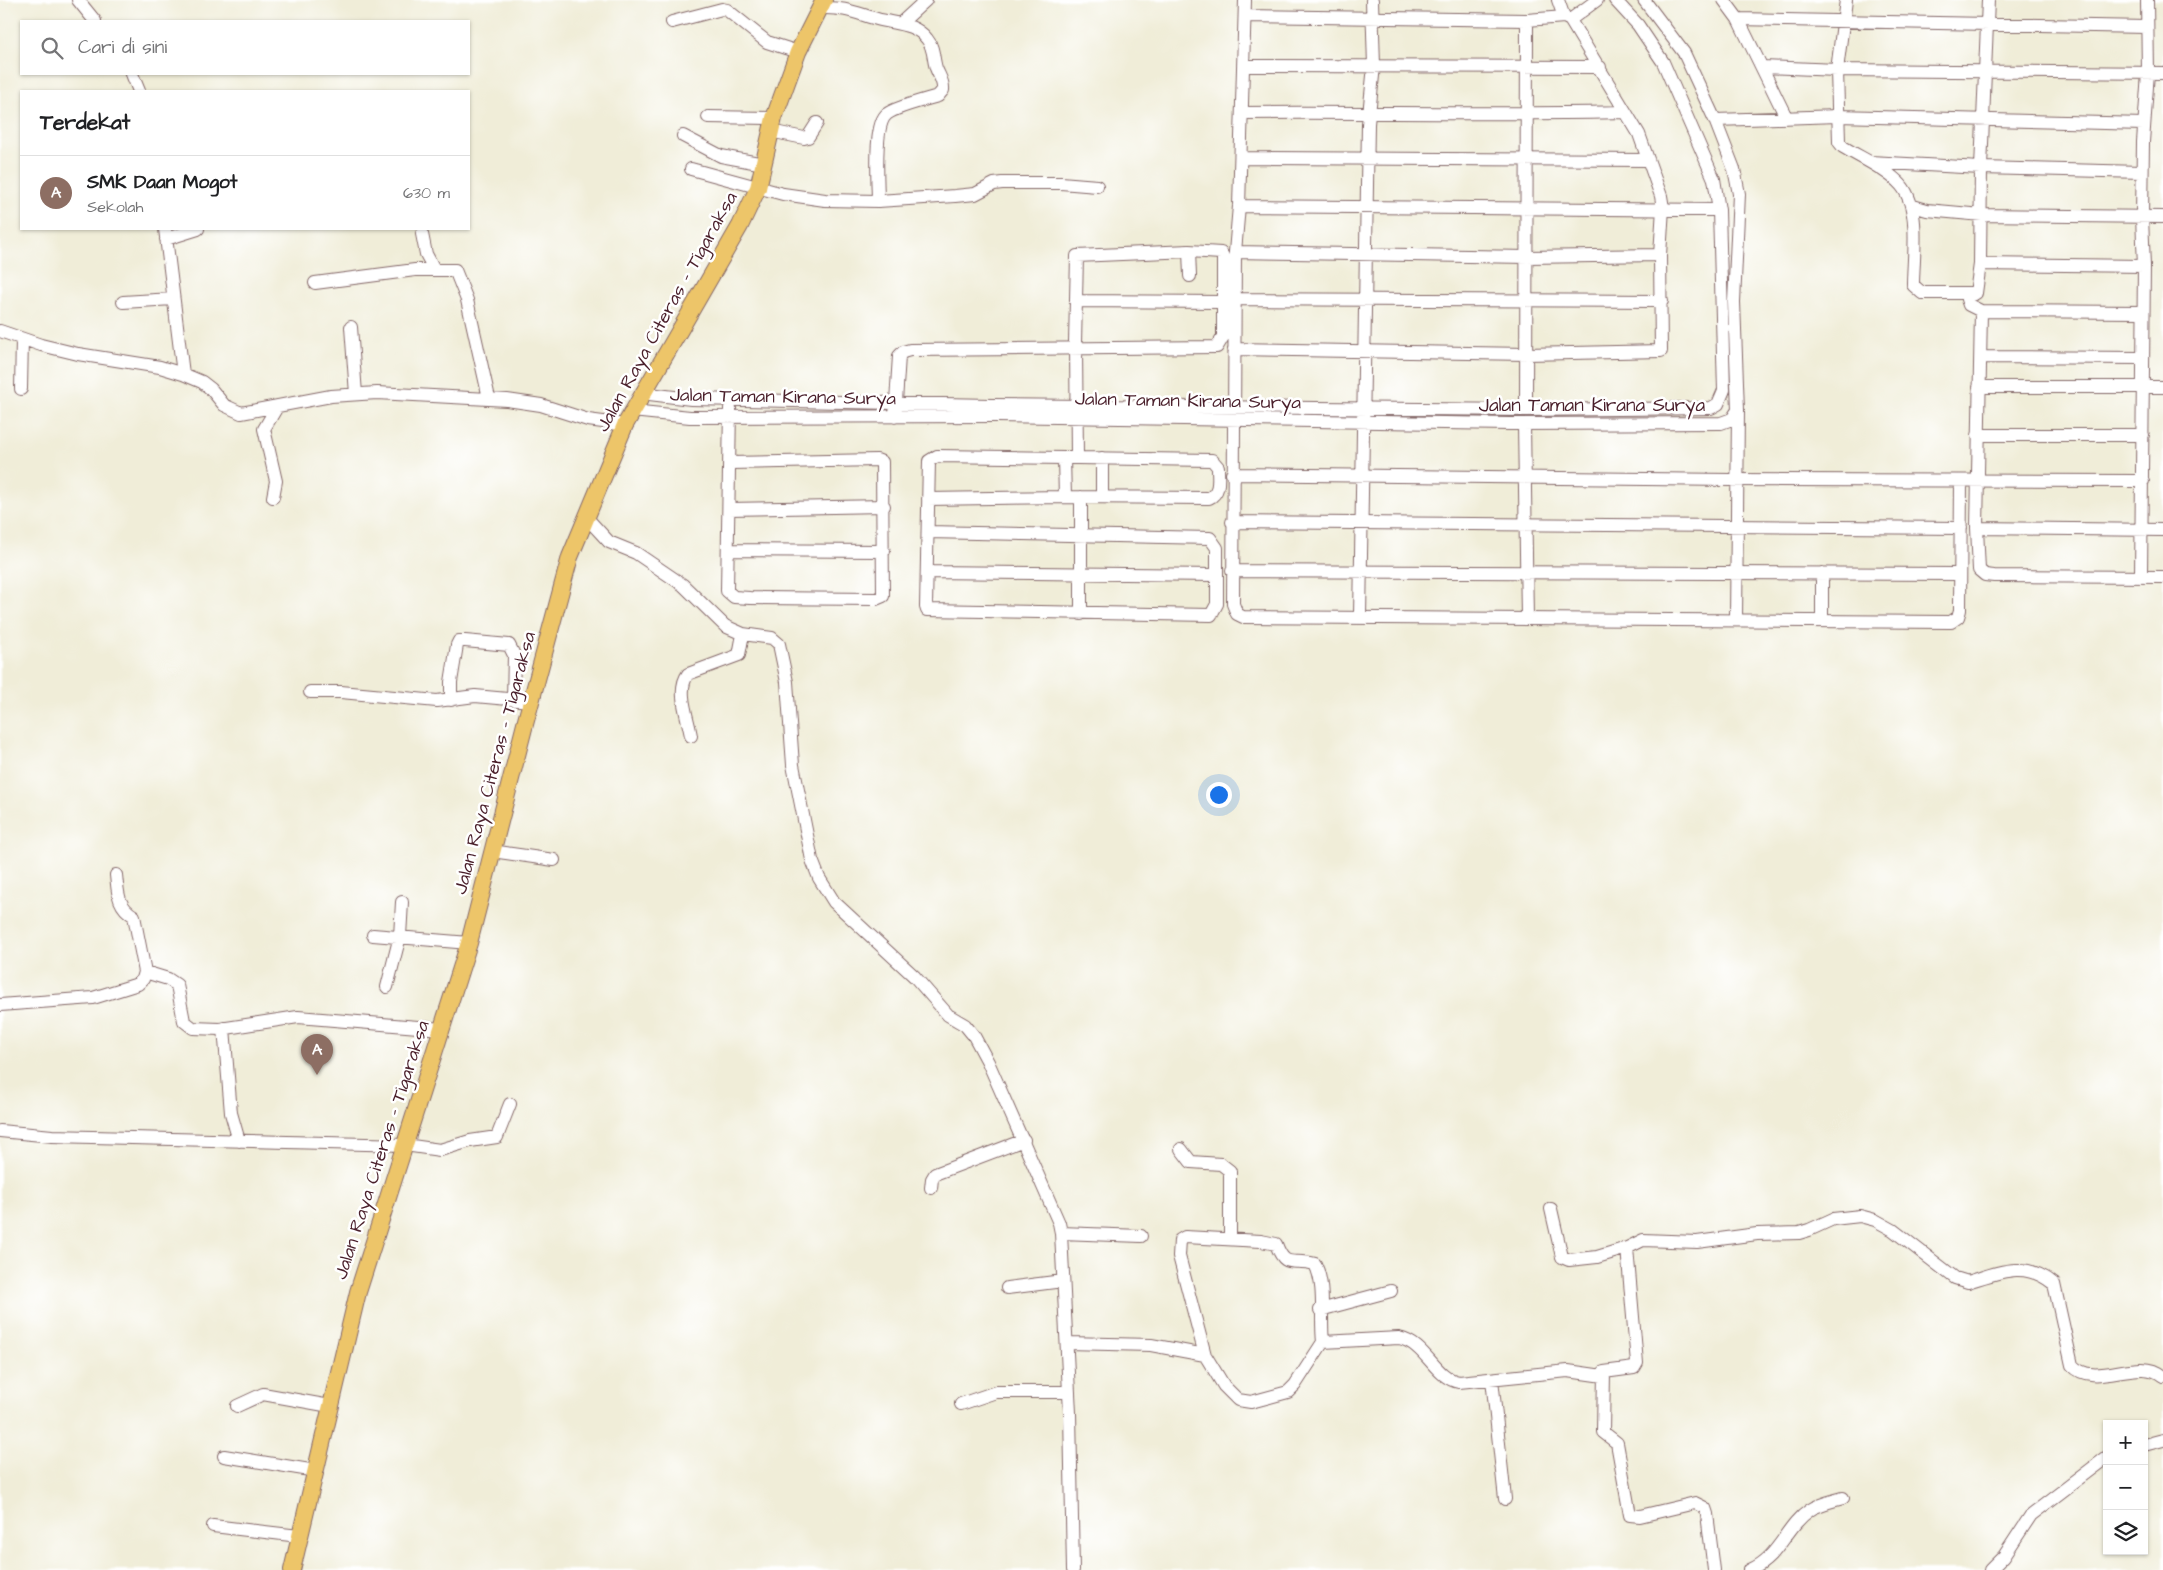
<!DOCTYPE html>
<html lang="id">
<head>
<meta charset="utf-8">
<style>
  body { margin:0; font-family:"Architects Daughter",sans-serif; background:#f2f2f2; color:#202124 }
  .controls { position:absolute; right:15px; bottom:15px; display:grid; overflow:hidden; border-radius:0px; box-shadow:0 1px 4px #0004 }
  .controls button { width:45px; height:45px; display:grid; place-items:center; padding:0; border:0; border-bottom:1px solid #e0e0e0; background:#fff; color:#202124; font:25px sans-serif }
  .you { position:absolute; left:1218px; top:794px; width:18px; height:18px; margin:-12px; border:4px solid #fff; border-radius:50%; background:#1a73e8; box-shadow:0 0 0 8px #1a73e833 }
  .badge { display:grid; place-items:center; width:32px; height:32px; border-radius:50%; background:#ea580c; color:#fff; font-size:16px; font-weight:700 }
  .pin { position:absolute; translate:-50% -41px; filter:drop-shadow(0 1px 2px #0008) }
  .pin::after { content:''; position:absolute; top:26px; width:18px; height:15px; background:inherit; clip-path:polygon(0 0,100% 0,50% 100%) }
  .list { margin:0; padding:0; list-style:none }
  h2 { display:flex; justify-content:space-between; align-items:center; height:65px; margin:0; padding:0 20px; font-size:21px }
  h2 small { font-size:16px; font-weight:400; color:#757577 }
  .list li { display:grid; grid-template-columns:32px 1fr auto; gap:15px; align-items:center; box-sizing:border-box; height:75px; padding:0 20px; border-top:1px solid #e0e0e0 }
  .list b { display:block; font-size:19px; white-space:nowrap }
  .list p { margin:0; font-size:16px; white-space:nowrap; color:#757577 }
  .list em { font-size:16px; font-style:normal; color:#757577 }
  .icon { flex:none; width:28px; height:28px; fill:none; stroke:currentColor; stroke-width:2; stroke-linecap:round; stroke-linejoin:round }
  .map { position:relative; flex:none; width:2163px; height:1570px; overflow:hidden }
  .search { position:absolute; background:#fff; box-shadow:0 1px 4px #0004; left:20px; top:20px; width:450px; height:55px; display:flex; align-items:center; gap:12px; box-sizing:border-box; padding:0 18px; border-radius:0px; color:#757577; font-size:19px }
  .panel { position:absolute; background:#fff; box-shadow:0 1px 4px #0004; left:20px; top:90px; width:450px; height:140px; border-radius:0px }
  .map>svg:first-child { display:block }
  .lines { fill:none; stroke-linecap:round; stroke-linejoin:round }
  .minor-casing { stroke:#846768; stroke-width:14 }
  .major-casing { stroke:#846768; stroke-width:18 }
  .minor { stroke:#fff; stroke-width:12 }
  .major { stroke:#edc569; stroke-width:16 }
  .labels { text-anchor:middle; dominant-baseline:central; stroke-width:5; stroke-linejoin:round; paint-order:stroke }
  .street-label { font-size:19px; fill:#4a1f2b; stroke:#fff }
</style>
</head>
<body>
<div class="map">
<svg width="2163" height="1570" viewBox="0 0 2163 1570">
  <rect width="100%" height="100%" fill="#fff"/>
  <filter id="ink" filterUnits="userSpaceOnUse"><feTurbulence type="fractalNoise" baseFrequency=".02" numOctaves="2"/><feDisplacementMap in="SourceGraphic" scale="10" xChannelSelector="R" yChannelSelector="G"/><feConvolveMatrix kernelMatrix="1 2 1 2 8 2 1 2 1" color-interpolation-filters="sRGB"/></filter>
  <filter id="wash" filterUnits="userSpaceOnUse"><feTurbulence type="fractalNoise" baseFrequency=".0096" numOctaves="4" result="noise"/><feDisplacementMap in="SourceGraphic" scale="20" xChannelSelector="R" yChannelSelector="G"/><feGaussianBlur stdDeviation="1.12" result="paint"/><feColorMatrix in="noise" values="0 0 0 0 0 0 0 0 0 0 0 0 0 0 0 0 0 1.4 0 .05"/><feComposite in="paint" operator="in"/></filter>
  <g filter="url(#wash)">
    <rect width="100%" height="100%" fill="#f0edd8"/>
  </g>
  <g filter="url(#ink)">
    <g class="lines">
      <g class="minor-casing">
        <path id="minor" d="M78 0 95 21
          M1245 0 1239 206 1235 252 1233 604 1237 614 1243 617 1951 622 1958 617 1960 610 1961 481
          M1644 0 1684 53 1715 120 1734 169 1739 194 1734 302 1738 410 1736 620
          M1724 0 1738 19 1786 117
          M1846 0 1837 70 1839 142 1843 147C1861 158 1883 167 1898 182 1922 204 1913 255 1913 285L1922 293H1976
          M1988 0 1981 168 1980 264 1976 293 1969 296 1967 299 1969 305 1981 311 1977 528 1979 570 1985 575 1994 576 2163 577
          M821 8C844 7 856 13 877 19 895 24 915 23 927 39 934 47 933 59 936 68 939 76 944 82 943 90L938 96C927 99 894 108 887 114 873 124 878 184 878 201
          M1245 16 1527 20 1564 17
          M1738 19 2147 27
          M1570 20 1597 0
          M672 22 722 9 727 10 767 42 798 52
          M901 23 926 0
          M1244 66 1600 67
          M1763 67 1837 70 2163 73
          M132 74 139 91
          M1242 113C1370 112 1497 115 1625 112
          M708 117 774 118
          M1715 120 1838 116 2144 124
          M770 131 804 138 808 137 817 123
          M683 136 721 156 764 164
          M1241 158 1648 160
          M1870 162 1981 168 2142 172
          M691 169 783 194 825 200 878 201 955 196 975 194 994 184 1002 183H1061L1097 186
          M1239 206 1719 210
          M1913 206 1927 210 1982 215 2163 217
          M165 229 183 374
          M422 234 426 254 434 269
          M166 239 198 229
          M1189 251 1190 276
          M1235 252 1527 257 1660 255
          M1980 264 2144 266
          M315 283 415 270H455L467 300 489 398
          M1235 299 1662 301
          M1076 301 1223 302
          M123 302 173 299
          M1981 311 2143 312
          M351 327 356 394
          M0 331 41 345 78 354 160 367 183 374 202 382 211 389 224 405 241 413 331 396 377 393 507 400 541 405 588 420 625 425
          M1234 349 1527 354 1661 351 1660 255 1663 208 1661 196 1639 134 1570 20 1564 17 1558 0
          M1981 357 2142 358
          M1979 387H2163
          M21 389 22 339
          M641 393 691 399 992 405 1526 410 1711 408 1718 404 1724 390 1719 210 1714 179 1663 62 1638 25 1615 0
          M1526 410 1527 20
          M632 411 690 417 998 416 1510 424 1721 423 1732 419 1738 410
          M895 417 899 356 903 352 910 350 1217 347 1223 337V256L1221 253 1189 251 1077 256 1075 343 1076 347 1077 458H1064L1065 497 1209 498C1221 492 1218 479 1218 467L1212 460 1077 458
          M1524 424 1527 618
          M1978 435H2143
          M1102 458V497
          M730 463 877 460 882 462 883 596 876 599 750 598 734 597 727 591 730 408
          M1232 474 1730 480 2143 481
          M273 497 276 481 264 429 277 407
          M1081 497V614
          M928 499 1065 497
          M729 509 884 506
          M586 517 609 542 636 553 683 585 725 626 743 634 772 638 779 644 787 682 793 765 812 860 819 878 834 902 915 977 948 1015 965 1025 974 1036 988 1062 1059 1223 1061 1233 1070 1413 1073 1570
          M1232 522 1961 528
          M1977 528 2163 530
          M928 532 1210 538 1217 548V604L1211 615 927 610 926 607 929 461 937 456 1064 458
          M729 550 884 551
          M1232 571 1960 574
          M927 572 1217 575
          M2141 577 2144 266 2142 217 2143 142 2148 73 2147 0
          M1360 617 1368 124 1374 66 1372 0
          M1822 620V573
          M310 692H341L437 701 475 696 531 701
          M451 700V682L457 645 459 641H465L509 645 514 655 513 700
          M691 736C688 717 676 690 688 674L739 655 743 634
          M492 851 554 860
          M116 875C118 892 117 906 134 916L145 972
          M373 935 469 943
          M387 987 400 936 402 902
          M0 1005 93 998 138 984 143 979 145 972 168 979 177 985 184 1021 193 1028 220 1029 298 1017 442 1029
          M224 1028 231 1113 239 1141
          M0 1131 52 1136 405 1145 440 1150 470 1141 497 1137 510 1104
          M1181 1149 1191 1162 1221 1164 1230 1171V1239
          M931 1188 932 1179 935 1174 1024 1140
          M1551 1209 1562 1257 1569 1260 1597 1257 1627 1248 1643 1240 1697 1242 1757 1234 1799 1233 1809 1230 1833 1219 1860 1216 1875 1220 1893 1230 1955 1278 1968 1282C2000 1272 2025 1260 2054 1284L2072 1365C2094 1390 2139 1355 2163 1376
          M1061 1233 1141 1236
          M1627 1248 1637 1363 1634 1368 1604 1372 1603 1432 1617 1443 1630 1515 1640 1516 1695 1503 1705 1508 1707 1514 1714 1570
          M1007 1288 1063 1281
          M1320 1310 1391 1291
          M1323 1342 1295 1385 1288 1392 1251 1402 1238 1400 1224 1386 1205 1355 1179 1256 1180 1240 1185 1237 1261 1241 1276 1244C1286 1271 1293 1257 1315 1264 1326 1286 1320 1317 1323 1342L1399 1338C1427 1344 1434 1378 1459 1382L1568 1371 1603 1376
          M1067 1343 1151 1345 1205 1355
          M1492 1379 1505 1499
          M961 1404 996 1392H1069
          M237 1406 263 1394 330 1406
          M2144 1445 2163 1440
          M224 1456 316 1471
          M213 1526 299 1536
          M1750 1570C1780 1557 1785 1527 1810 1510 1819 1504 1833 1501 1843 1498
          M1990 1570 2004 1556 2031 1515 2107 1457"/>
      </g>
      <g class="major-casing">
        <path id="major" d="M292 1570 358 1292 469 943 525 724 570 557 625 425 740 226 758 188 774 118 798 52 824 0"/>
      </g>
      <use href="#minor" class="minor"/>
      <use href="#major" class="major"/>
    </g>
  </g>
  <g class="labels">
    <g class="street-label">
      <text transform="translate(667 312) rotate(-61)">Jalan Raya Citeras - Tigaraksa</text>
      <text transform="translate(783 397) rotate(1)">Jalan Taman Kirana Surya</text>
      <text transform="translate(1188 401) rotate(1)">Jalan Taman Kirana Surya</text>
      <text x="1592" y="405">Jalan Taman Kirana Surya</text>
      <text transform="translate(495 763) rotate(-75)">Jalan Raya Citeras - Tigaraksa</text>
      <text transform="translate(382 1150) rotate(-72)">Jalan Raya Citeras - Tigaraksa</text>
    </g>
  </g>
</svg>
<div class="controls">
<button>+</button>
<button>−</button>
<button><svg class="icon" aria-label="layers" viewBox="0 0 24 24"><path d="M12 4l9 5-9 5-9-5zM3 14l9 5 9-5"/></svg></button>
</div>
<div class="you"></div>
<div class="pin badge" style="left:317px;top:1075px;background:#8d6e63">A</div>
<div class="search"><svg class="icon" aria-label="search" viewBox="0 0 24 24"><circle cx="10" cy="10" r="6"/><path d="M15 15l6 6"/></svg>Cari di sini</div>
<section class="panel">
<h2>Terdekat<small></small></h2>
<ul class="list">
<li><span class="badge" style="background:#8d6e63">A</span><div><b>SMK Daan Mogot</b><p>Sekolah</p></div><em>630 m</em></li>
</ul>
</section>
</div>
</body>
</html>
